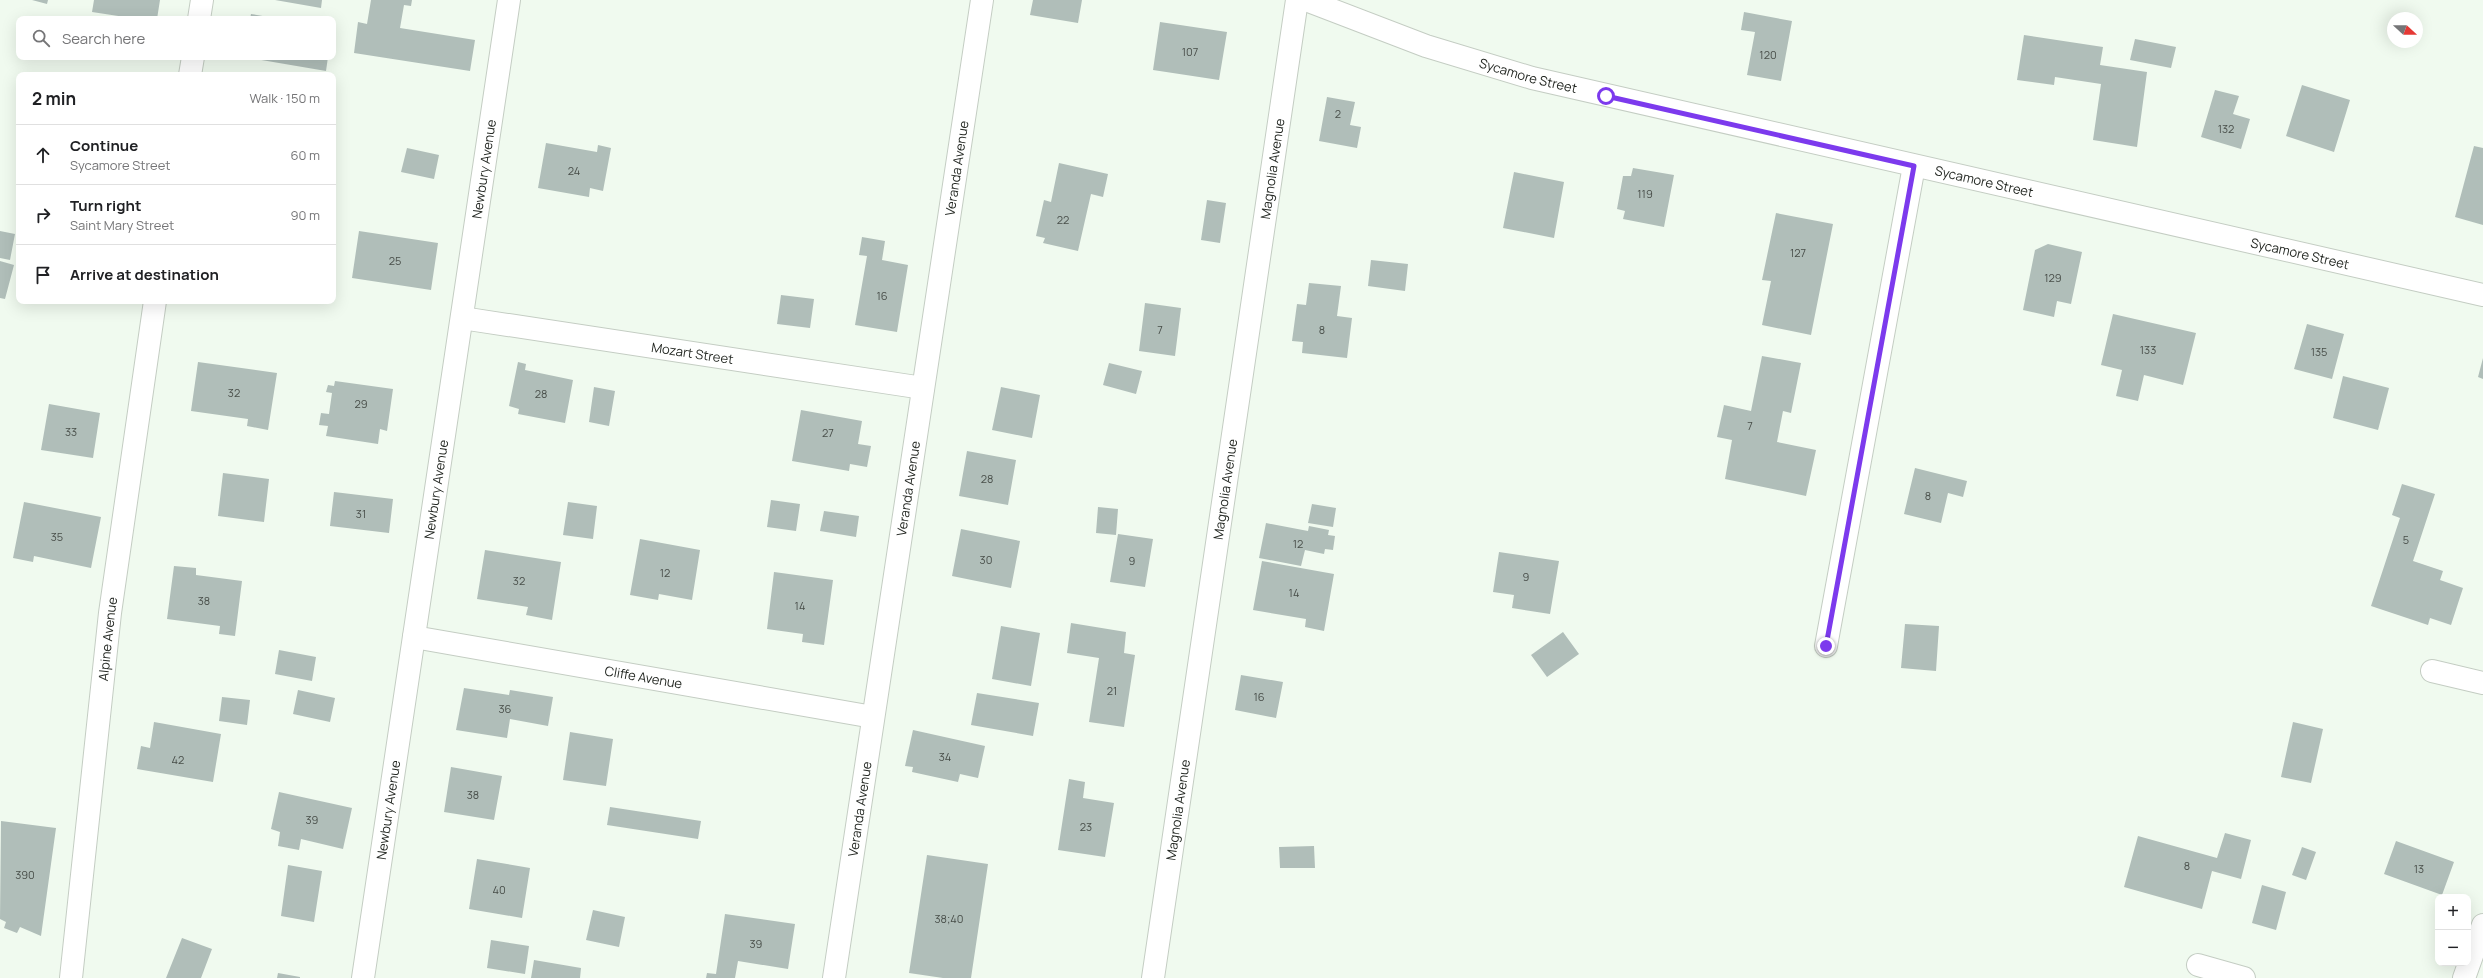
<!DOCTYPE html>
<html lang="en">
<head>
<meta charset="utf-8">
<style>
  body { margin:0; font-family:Manrope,sans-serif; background:#f2f2f2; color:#202124 }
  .controls { position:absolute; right:12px; bottom:12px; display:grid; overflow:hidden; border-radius:8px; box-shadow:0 4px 16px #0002 }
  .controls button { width:36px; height:36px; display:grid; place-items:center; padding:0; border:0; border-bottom:1px solid #e0e0e0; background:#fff; color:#202124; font:20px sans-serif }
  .compass { position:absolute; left:2387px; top:12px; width:36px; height:36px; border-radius:50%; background:#fff; box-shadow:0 4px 16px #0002; rotate:111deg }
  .stop { position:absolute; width:12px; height:12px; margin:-9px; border:3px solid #7c3aed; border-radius:50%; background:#fff }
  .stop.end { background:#7c3aed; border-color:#fff; box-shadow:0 1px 4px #0008 }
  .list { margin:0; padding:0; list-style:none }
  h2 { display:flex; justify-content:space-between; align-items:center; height:52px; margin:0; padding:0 16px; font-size:17px }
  h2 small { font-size:13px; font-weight:400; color:#757577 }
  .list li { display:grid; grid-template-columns:26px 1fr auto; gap:12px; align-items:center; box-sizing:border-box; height:60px; padding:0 16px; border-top:1px solid #e0e0e0 }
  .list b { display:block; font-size:15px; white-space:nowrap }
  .list p { margin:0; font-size:13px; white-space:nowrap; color:#757577 }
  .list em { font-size:13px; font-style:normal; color:#757577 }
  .icon { flex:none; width:22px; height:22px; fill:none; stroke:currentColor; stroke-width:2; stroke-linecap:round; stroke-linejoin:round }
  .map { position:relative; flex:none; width:2483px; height:978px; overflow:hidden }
  .search { position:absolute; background:#fff; box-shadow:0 4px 16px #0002; left:16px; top:16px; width:320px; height:44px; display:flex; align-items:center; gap:10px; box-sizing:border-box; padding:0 14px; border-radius:8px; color:#757577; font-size:15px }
  .panel { position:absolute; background:#fff; box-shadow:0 4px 16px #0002; left:16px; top:72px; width:320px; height:232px; border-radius:8px }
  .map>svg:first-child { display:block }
  .building { fill:#b0beb9 }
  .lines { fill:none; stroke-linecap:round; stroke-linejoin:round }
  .minor-casing { stroke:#c4cdc3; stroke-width:24 }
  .minor { stroke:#fff; stroke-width:22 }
  .route { stroke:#7c3aed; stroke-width:5 }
  .labels { text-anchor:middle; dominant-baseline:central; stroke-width:3; stroke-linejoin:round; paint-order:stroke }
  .number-label { font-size:11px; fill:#484e49 }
  .street-label { font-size:13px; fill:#252924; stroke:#fff }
</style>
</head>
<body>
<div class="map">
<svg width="2483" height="978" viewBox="0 0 2483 978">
  <rect width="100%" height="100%" fill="#f0faef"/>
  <path class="building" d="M32 0H48L47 4Z
    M94 0H160L157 19H138L92 12Z
    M275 0H322L321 8Z
    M371 0H412L411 6 404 5 400 28 475 40 470 71 354 53 358 22 367 24Z
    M1033 0H1082L1078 23 1030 15Z
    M1744 12 1792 21 1781 81 1747 75 1755 32 1741 30Z
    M251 14 274 18V19H250Z
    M1160 22 1227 32 1219 80 1153 70Z
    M2024 35 2103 47 2100 65 2147 72 2137 147 2093 140 2101 84 2055 77 2054 85 2017 80Z
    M2135 39 2176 47 2171 68 2130 60Z
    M243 57H328L326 71Z
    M2302 85 2350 100 2334 152 2286 136Z
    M2215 90 2239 96 2233 114 2250 119 2241 149 2201 137Z
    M1327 97 1355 102 1350 125 1361 127 1357 148 1319 141Z
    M546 143 597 152 598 145 611 148 603 191 590 188 589 197 538 188Z
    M2474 146 2483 148V225L2455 217Z
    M407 148 439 155 434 179 401 172Z
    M1059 163 1108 174 1103 197 1091 194 1078 251 1043 243 1045 238 1036 236 1044 200 1051 202Z
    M1633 168 1674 175 1664 227 1623 219 1625 211 1617 209 1623 176H1631Z
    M1514 172 1564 182 1554 238 1503 228Z
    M1207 200 1226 203 1220 243 1201 240Z
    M1776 213 1833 224 1811 335 1762 325 1771 281 1762 280Z
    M0 231 15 234 10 260 0 258Z
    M359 231 438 243 431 290 352 278Z
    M862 237 885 241 882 260 908 265 897 332 855 325 867 256 859 255Z
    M2048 244 2082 252 2071 304 2057 301 2054 317 2023 310 2035 250Z
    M1371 260 1408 264 1405 291 1368 286Z
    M0 261 14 265 5 299 0 298Z
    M1309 283 1341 286 1337 316 1352 318 1347 358 1302 353 1303 342 1292 341 1297 304 1306 305Z
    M781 295 814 299 810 328 777 324Z
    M1145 303 1181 308 1175 356 1139 351Z
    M2113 314 2196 333 2183 385 2144 375 2138 401 2116 396 2122 370 2101 365Z
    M2307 324 2344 334 2332 379 2294 369Z
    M1762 356 1801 363 1791 413 1783 411 1777 442 1816 450 1806 496 1725 479 1732 440 1717 437 1724 405 1751 411Z
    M2483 358V379L2478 377Z
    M198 362 277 373 268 430 247 426 248 419 191 411Z
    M518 362 526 364 525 370 573 380 565 423 518 414 519 409 509 406Z
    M1109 363 1142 371 1136 394 1103 385Z
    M2343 376 2389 388 2378 430 2333 418Z
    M335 381 393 389 387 431 380 429 378 444 326 436 328 426 319 425 321 413 329 414 332 393 326 392 328 385 334 386Z
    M594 387 615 391 609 426 589 422Z
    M1001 387 1040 395 1032 438 992 430Z
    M49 404 100 413 93 458 41 450Z
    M801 410 862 421 858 444 871 446 867 467 850 464 849 471 792 461Z
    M967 451 1016 460 1008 505 959 496Z
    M1915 468 1967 481 1963 497 1948 493 1941 523 1904 514Z
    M223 473 269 479 264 522 218 516Z
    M2402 484 2435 494 2413 561 2443 571 2440 580 2463 588 2451 625 2430 618 2428 625 2371 606 2400 518 2392 515Z
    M334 492 393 499 389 533 330 526Z
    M771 500 800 504 796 531 767 527Z
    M24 502 101 517 91 568 34 556 33 562 13 558Z
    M568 502 597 506 593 539 563 535Z
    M1312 504 1336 508 1333 527 1308 523Z
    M1098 507 1118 509 1116 535 1096 533Z
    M824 511 859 516 856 537 820 531Z
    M1266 523 1308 531 1309 526 1329 530 1328 535 1335 536 1333 550 1325 549 1324 554 1305 550 1301 566 1259 558Z
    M961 529 1020 541 1011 588 952 576Z
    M1118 534 1153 539 1145 587 1110 582Z
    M640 539 700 550 692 600 659 594 658 600 630 595Z
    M485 550 561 562 552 620 526 615 528 607 477 599Z
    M1499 552 1559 561 1550 614 1512 608 1514 595 1493 592Z
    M1262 561 1334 574 1324 631 1305 627 1306 619 1253 610Z
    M174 566 196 568V575L242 581 235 636 219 634 220 626 167 619Z
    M774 572 833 580 824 645 802 642 803 634 767 629Z
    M1071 623 1126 632 1124 653 1135 655 1124 727 1089 722 1099 658 1067 653Z
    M1905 624 1939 626 1936 671 1901 668Z
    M1001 626 1040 633 1031 686 992 679Z
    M1563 632 1579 654 1547 677 1531 655Z
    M279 650 316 657 312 681 275 674Z
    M1241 675 1283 682 1276 718 1235 710Z
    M464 688 509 695 510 690 553 697 548 726 510 719 507 738 456 730Z
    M298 690 335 698 330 722 293 714Z
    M977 693 1039 703 1033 736 971 725Z
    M222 697 250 700 247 725 219 721Z
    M154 722 221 734 213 782 137 769 141 746 150 748Z
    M2293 722 2323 729 2311 783 2281 777Z
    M913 730 985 746 978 778 960 774 958 782 912 772 913 767 905 766Z
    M570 732 613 739 606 786 563 780Z
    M451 767 502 776 494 820 444 812Z
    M1069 779 1085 782 1083 798 1114 803 1105 857 1058 850Z
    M279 792 352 808 343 849 301 839 299 850 278 846 280 832 271 829Z
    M610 807 701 821 698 839 607 825Z
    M1 821 56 828 41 936 20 927 17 933 4 928 6 922 0 919Z
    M2225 833 2251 840 2241 879 2212 871 2202 909 2124 887 2138 836 2217 858Z
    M2396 841 2454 862 2442 895 2384 874Z
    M1314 846 1315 868H1280L1279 847Z
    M2302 847 2316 852 2306 880 2292 875Z
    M927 855 988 864 971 978H943L909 973Z
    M477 859 530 868 522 918 469 909Z
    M288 865 322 871 314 922 281 916Z
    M2262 885 2286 892 2276 930 2252 923Z
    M593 910 625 917 619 947 586 940Z
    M725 914 795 924 788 969 738 961 735 978H706L707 973 716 974Z
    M182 938 212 949 201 978H166Z
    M491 940 529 946 525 974 487 968Z
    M534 960 581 968 580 978H531Z
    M278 973 300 977V978H277Z"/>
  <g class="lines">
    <g class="minor-casing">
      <g id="minor">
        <path id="s1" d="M1306 0 1426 46 1532 78 2483 295"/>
        <path d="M199 19 202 0"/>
        <path d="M190 75 193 57"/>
        <path id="s2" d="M462 318 923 388"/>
        <path id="s3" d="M414 637 873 717"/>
        <path d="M1826 646 1914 166"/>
        <path d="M2432 671 2483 683"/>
        <path d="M2198 965 2244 978"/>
        <path id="s4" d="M71 978 110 613 155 301"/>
        <path id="s5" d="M363 978 509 0"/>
        <path id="s6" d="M834 978 982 0"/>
        <path id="s7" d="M1153 978 1297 0"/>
        <path d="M2464 978 2483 925"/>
      </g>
    </g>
    <use href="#minor" class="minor"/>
  </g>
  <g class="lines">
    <path class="route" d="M1606 96 1914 166 1826 646"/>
  </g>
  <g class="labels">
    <g class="number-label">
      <text x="1190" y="51">107</text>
      <text x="1768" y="54">120</text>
      <text x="1338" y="113">2</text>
      <text x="2226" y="128">132</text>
      <text x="574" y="170">24</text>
      <text x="1645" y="193">119</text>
      <text x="1063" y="219">22</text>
      <text x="1798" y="252">127</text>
      <text x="395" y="260">25</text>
      <text x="2053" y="277">129</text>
      <text x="882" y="295">16</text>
      <text x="1160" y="329">7</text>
      <text x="1322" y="329">8</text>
      <text x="2148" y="349">133</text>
      <text x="2319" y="351">135</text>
      <text x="234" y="392">32</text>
      <text x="541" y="393">28</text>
      <text x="361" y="403">29</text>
      <text x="1750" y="425">7</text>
      <text x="71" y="431">33</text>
      <text x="828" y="432">27</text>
      <text x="987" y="478">28</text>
      <text x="1928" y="495">8</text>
      <text x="361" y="513">31</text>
      <text x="57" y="536">35</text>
      <text x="2406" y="539">5</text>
      <text x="1298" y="543">12</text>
      <text x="986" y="559">30</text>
      <text x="1132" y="560">9</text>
      <text x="665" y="572">12</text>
      <text x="1526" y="576">9</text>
      <text x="519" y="580">32</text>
      <text x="1294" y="592">14</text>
      <text x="204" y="600">38</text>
      <text x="800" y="605">14</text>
      <text x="1112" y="690">21</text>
      <text x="1259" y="696">16</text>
      <text x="505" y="708">36</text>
      <text x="945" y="756">34</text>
      <text x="178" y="759">42</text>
      <text x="473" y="794">38</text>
      <text x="312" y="819">39</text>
      <text x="1086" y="826">23</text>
      <text x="2187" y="865">8</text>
      <text x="2419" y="868">13</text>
      <text x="25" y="874">390</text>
      <text x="499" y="889">40</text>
      <text x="949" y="918">38;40</text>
      <text x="756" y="943">39</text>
    </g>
    <g class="street-label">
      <text stroke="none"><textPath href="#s1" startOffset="235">Sycamore Street</textPath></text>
      <text stroke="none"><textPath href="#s7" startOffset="818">Magnolia Avenue</textPath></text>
      <text stroke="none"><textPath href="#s5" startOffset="818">Newbury Avenue</textPath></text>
      <text stroke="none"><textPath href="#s6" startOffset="819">Veranda Avenue</textPath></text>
      <text stroke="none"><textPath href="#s1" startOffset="703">Sycamore Street</textPath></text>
      <text stroke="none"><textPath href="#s1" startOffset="1027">Sycamore Street</textPath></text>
      <text stroke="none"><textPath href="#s2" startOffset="233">Mozart Street</textPath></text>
      <text stroke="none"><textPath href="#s5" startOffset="494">Newbury Avenue</textPath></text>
      <text stroke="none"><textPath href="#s6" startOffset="495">Veranda Avenue</textPath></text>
      <text stroke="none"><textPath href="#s7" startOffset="494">Magnolia Avenue</textPath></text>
      <text stroke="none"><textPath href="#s4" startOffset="341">Alpine Avenue</textPath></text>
      <text stroke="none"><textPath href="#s3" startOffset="233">Cliffe Avenue</textPath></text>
      <text stroke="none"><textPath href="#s5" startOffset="170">Newbury Avenue</textPath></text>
      <text stroke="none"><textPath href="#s6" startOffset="171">Veranda Avenue</textPath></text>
      <text stroke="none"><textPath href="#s7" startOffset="170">Magnolia Avenue</textPath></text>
    </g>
  </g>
</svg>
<div class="controls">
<button>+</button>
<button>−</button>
</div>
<svg class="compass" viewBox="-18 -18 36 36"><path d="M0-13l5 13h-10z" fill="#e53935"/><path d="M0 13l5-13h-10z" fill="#757577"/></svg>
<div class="stop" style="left:1606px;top:96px"></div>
<div class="stop end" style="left:1826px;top:646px"></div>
<div class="search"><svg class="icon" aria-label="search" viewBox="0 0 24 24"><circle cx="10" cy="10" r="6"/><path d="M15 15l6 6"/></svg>Search here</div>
<section class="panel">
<h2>2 min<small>Walk · 150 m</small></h2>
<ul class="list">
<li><svg class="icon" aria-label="ahead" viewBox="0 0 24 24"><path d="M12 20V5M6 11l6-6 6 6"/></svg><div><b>Continue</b><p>Sycamore Street</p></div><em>60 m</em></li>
<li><svg class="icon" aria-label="right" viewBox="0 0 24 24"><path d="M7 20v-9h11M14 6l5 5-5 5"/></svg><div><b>Turn right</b><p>Saint Mary Street</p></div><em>90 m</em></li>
<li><svg class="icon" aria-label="arrive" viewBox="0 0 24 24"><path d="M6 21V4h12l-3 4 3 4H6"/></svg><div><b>Arrive at destination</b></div></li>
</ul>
</section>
</div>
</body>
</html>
